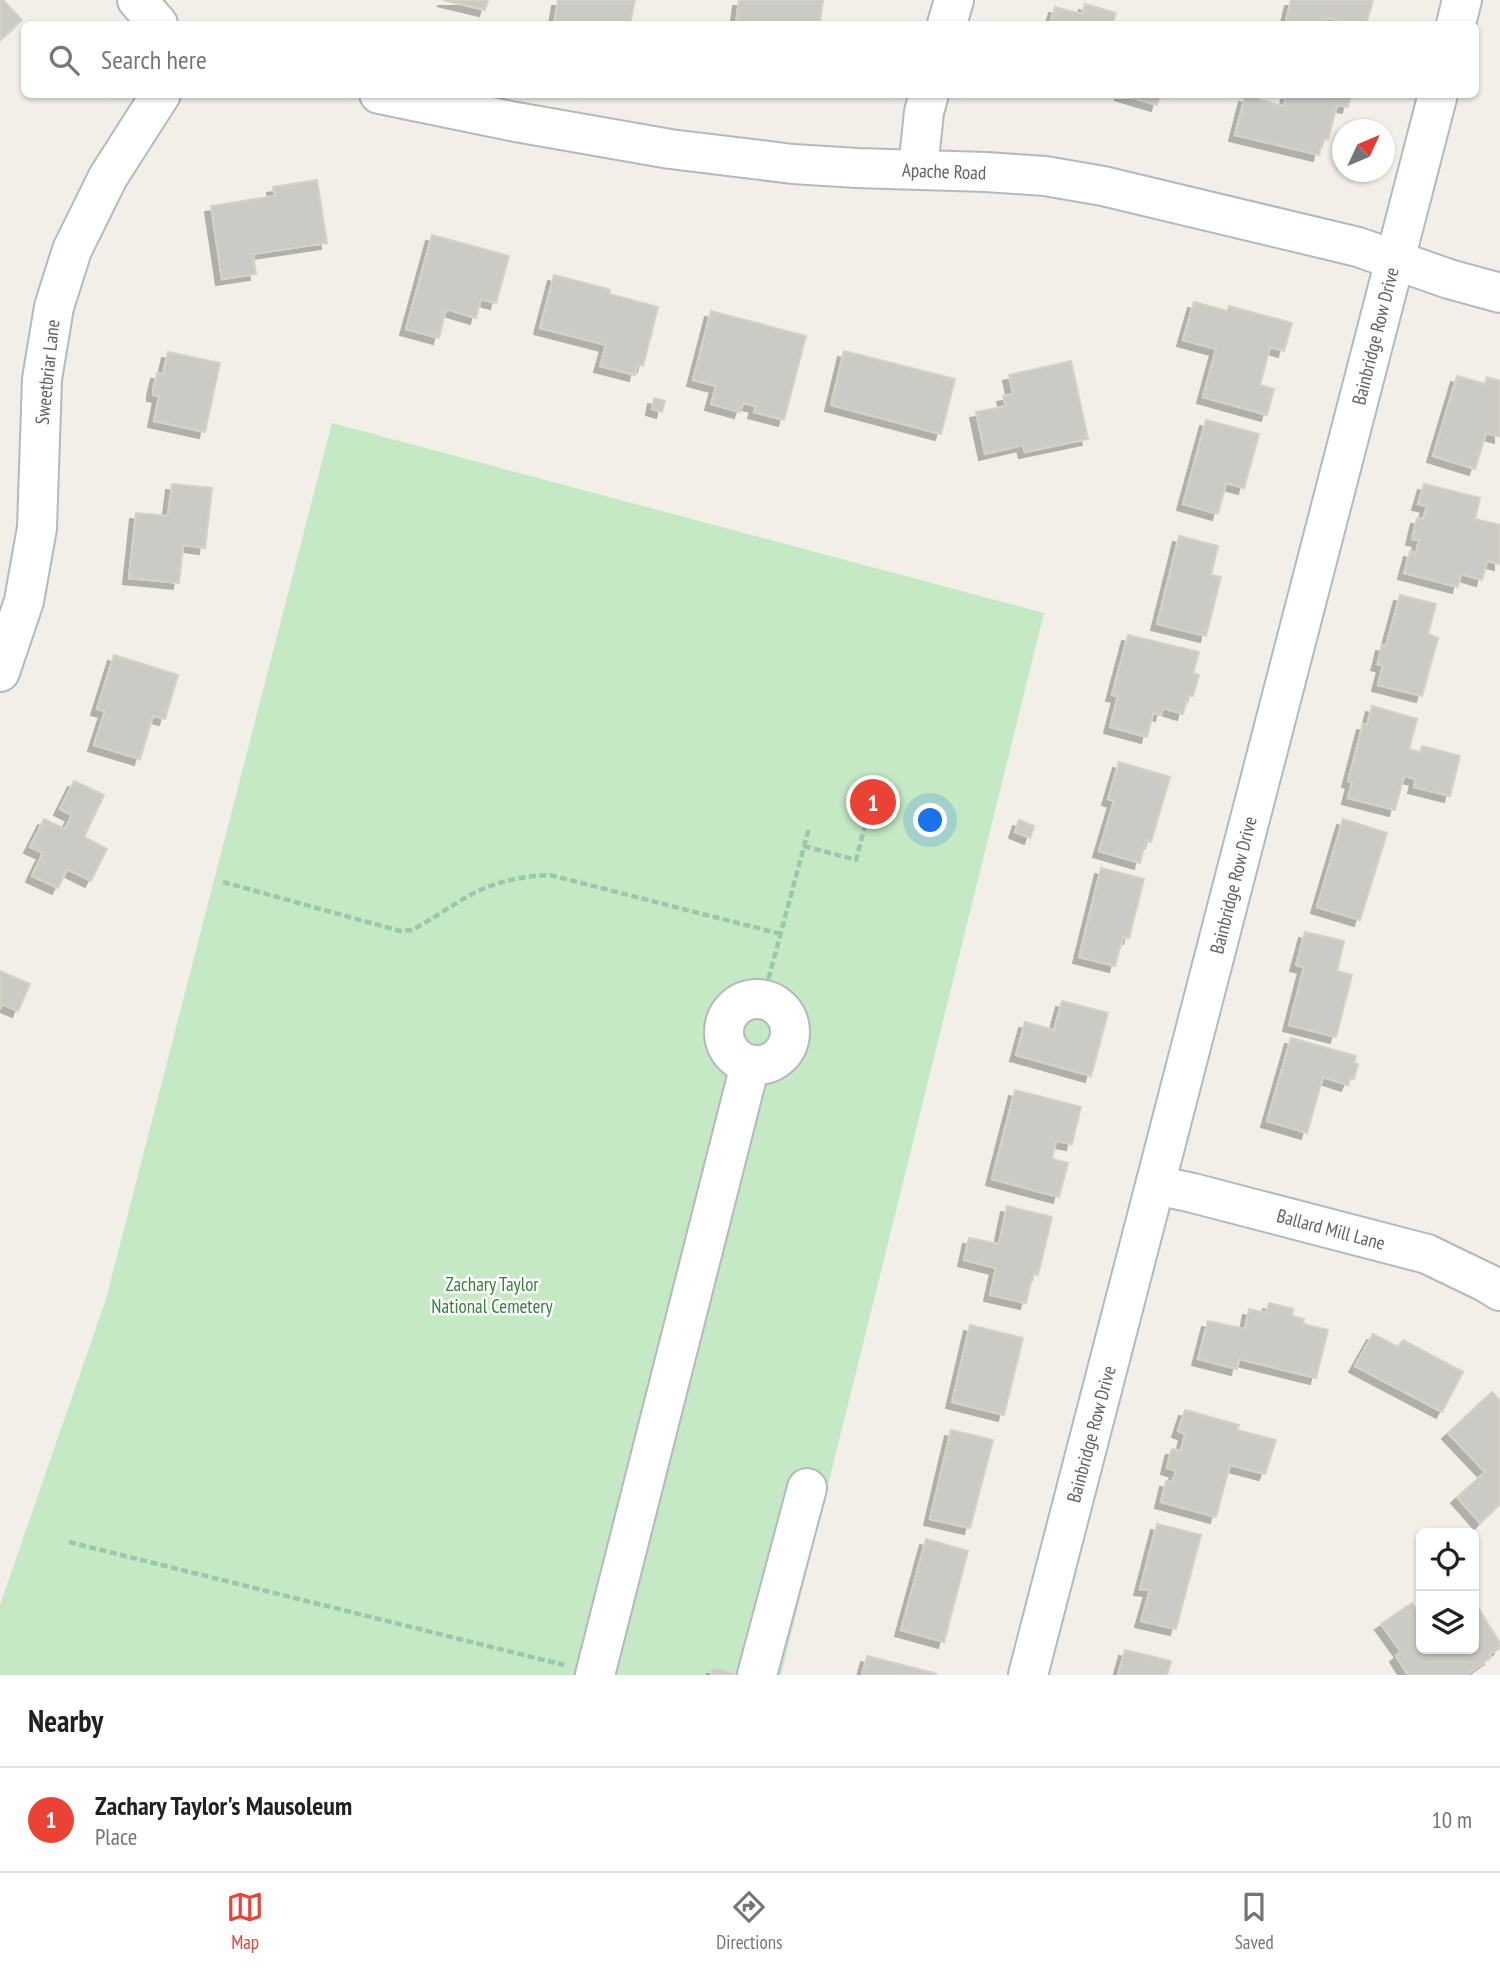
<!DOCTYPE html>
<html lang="en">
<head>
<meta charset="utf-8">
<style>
  body { margin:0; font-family:"PT Sans Narrow",sans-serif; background:#f2f2f2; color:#202124 }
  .controls { position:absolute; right:21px; bottom:21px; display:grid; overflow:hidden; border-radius:10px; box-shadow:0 2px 5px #0004 }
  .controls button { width:63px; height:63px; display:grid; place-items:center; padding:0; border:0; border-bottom:2px solid #e0e0e0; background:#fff; color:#202124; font:35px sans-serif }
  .compass { position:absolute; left:1332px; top:119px; width:63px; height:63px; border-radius:50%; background:#fff; box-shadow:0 2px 5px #0004; rotate:46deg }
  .you { position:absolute; left:931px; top:821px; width:24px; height:24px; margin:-18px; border:5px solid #fff; border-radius:50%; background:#1a73e8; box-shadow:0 0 0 10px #1a73e833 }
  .badge { display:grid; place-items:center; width:46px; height:46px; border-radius:50%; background:#ea4335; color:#fff; font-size:23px; font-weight:700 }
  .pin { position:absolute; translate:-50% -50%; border:4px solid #fff; box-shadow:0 2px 7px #0006 }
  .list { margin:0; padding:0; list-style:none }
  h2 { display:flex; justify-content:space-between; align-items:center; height:91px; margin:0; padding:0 28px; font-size:30px }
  h2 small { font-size:23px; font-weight:400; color:#757577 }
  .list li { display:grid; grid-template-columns:46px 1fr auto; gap:21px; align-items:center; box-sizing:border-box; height:105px; padding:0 28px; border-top:2px solid #e0e0e0 }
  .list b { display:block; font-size:26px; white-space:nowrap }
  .list p { margin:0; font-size:23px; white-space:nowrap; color:#757577 }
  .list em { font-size:23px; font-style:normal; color:#757577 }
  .icon { flex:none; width:38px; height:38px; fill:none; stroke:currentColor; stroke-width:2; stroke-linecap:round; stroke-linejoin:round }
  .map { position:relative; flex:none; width:1500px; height:1675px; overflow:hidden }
  .search { position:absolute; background:#fff; box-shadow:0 2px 5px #0004; left:21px; right:21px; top:21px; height:77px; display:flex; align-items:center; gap:18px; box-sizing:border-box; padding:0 24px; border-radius:10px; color:#757577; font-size:26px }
  .sheet { height:196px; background:#fff }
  nav { display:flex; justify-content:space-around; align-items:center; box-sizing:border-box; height:98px; border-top:2px solid #e0e0e0; background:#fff; font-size:19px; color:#757577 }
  nav a { display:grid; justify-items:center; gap:4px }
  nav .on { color:#ea4335 }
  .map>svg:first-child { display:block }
  .green { fill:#c5e8c5 }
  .building { fill:#cccac5; stroke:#d6d1c6; stroke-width:2; filter:url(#shadow) }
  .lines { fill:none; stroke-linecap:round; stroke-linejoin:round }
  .minor-casing { stroke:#b5b8bc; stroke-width:42 }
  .path { stroke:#9cc7a9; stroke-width:4.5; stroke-dasharray:7 3.5; stroke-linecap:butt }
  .minor { stroke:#fff; stroke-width:38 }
  .labels { text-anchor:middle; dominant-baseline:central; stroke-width:5; stroke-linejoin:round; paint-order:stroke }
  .street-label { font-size:19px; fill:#5f6368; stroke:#fff }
  .park-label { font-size:19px; fill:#348238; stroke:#fff }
</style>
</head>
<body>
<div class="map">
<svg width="1500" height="1675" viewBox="0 0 1500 1675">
  <defs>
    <filter id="shadow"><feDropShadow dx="-6" dy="6" stdDeviation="0" flood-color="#0004"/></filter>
  </defs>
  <rect width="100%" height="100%" fill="#f1efe8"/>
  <path class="green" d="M332 423 1044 613 781 1675H0V1605L106 1299Z"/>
  <path class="building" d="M0 0H3L22 20 0 40Z
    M443 0H488L485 10Z
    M558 0H635L630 24H554Z
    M739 0H823L820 24H736Z
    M1291 0H1373L1366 24H1352L1328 18 1326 24H1300L1286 21Z
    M1085 4 1116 13 1113 24H1050L1055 7 1082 14Z
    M1120 94H1160L1157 105Z
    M1287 94H1351L1348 107 1337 105 1328 140 1323 138 1319 155 1235 135 1245 96 1284 106Z
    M317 180 327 243 253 254 256 274 222 279 211 206 275 196 273 187Z
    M432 235 509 256 496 303 481 299 476 318 446 309 439 338 406 329Z
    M554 275 608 289 610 290 609 294 658 307 643 366 637 364 635 375 600 366 606 345 540 328Z
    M1194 302 1227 311 1229 306 1292 323 1284 351 1270 347 1260 385 1274 389 1267 415 1203 397 1216 349 1183 340Z
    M711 311 806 336 784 420 754 412 756 406 743 403 740 412 711 404 716 386 693 380Z
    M844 351 955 379 941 434 831 405Z
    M168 352 220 363 205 432 154 421 159 396 153 395V390L157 373 163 374Z
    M1071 361 1088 439 1025 452 1023 445 985 454 976 412 1006 406 1003 396 1013 394 1009 375Z
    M1457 376 1485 384 1487 377 1500 381V437L1486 433 1475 469 1433 456Z
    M654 398 665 401 662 412 652 409Z
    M1206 420 1259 434 1244 488 1226 483 1218 514 1183 504Z
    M172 484 212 488 205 548 183 545 179 583 129 578 136 513 168 516Z
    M1424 484 1480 498 1475 519 1500 525V564L1487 561 1482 580 1461 574 1458 587 1404 573 1410 551 1416 553 1419 540 1412 539 1417 518 1423 519 1427 506 1418 504Z
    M1179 536 1218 546 1211 575 1221 577 1206 636 1157 624Z
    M1400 595 1436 604 1428 634 1438 638 1422 696 1378 685 1383 666 1377 664 1378 662 1382 645 1386 646Z
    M1128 635 1199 652 1193 673 1199 675 1193 696 1188 695 1183 714 1163 708 1161 715 1153 713 1147 737 1110 727 1118 696 1112 695Z
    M114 655 178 675 165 719 153 716 140 759 94 745 105 711 97 709Z
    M1372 706 1417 719 1409 749 1420 752 1422 746 1460 756 1450 796 1414 787 1416 779 1404 776 1395 810 1348 798 1352 782 1348 781 1363 724 1367 725Z
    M1119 762 1170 777 1151 842 1146 840 1140 863 1099 851 1114 801 1108 799Z
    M74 781 104 795 84 837 107 849 91 881 67 869 58 888 32 876 43 853 30 847 44 819 65 829 72 815 60 809Z
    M865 788 887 795 880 816 858 810Z
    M1343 819 1387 833 1360 920 1317 907Z
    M1019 820 1034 826 1030 838 1015 832Z
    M1101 868 1144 879 1129 938 1123 937 1115 966 1079 957Z
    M1305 932 1344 941 1337 971 1352 975 1336 1037 1289 1025 1304 967 1296 965Z
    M0 971 30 984 18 1011 2 1004 0 1009Z
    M1062 1001 1108 1013 1091 1076 1016 1055 1025 1022 1054 1030Z
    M1291 1038 1356 1056 1354 1063 1358 1064 1354 1079 1350 1078 1347 1085 1323 1077 1307 1133 1267 1121Z
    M1015 1090 1081 1107 1072 1144 1056 1141 1052 1159 1068 1163 1059 1197 992 1179Z
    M1007 1206 1052 1217 1038 1275 1033 1274 1026 1303 990 1295 996 1268 964 1260 969 1238 999 1244Z
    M1269 1303 1293 1309 1292 1316 1304 1319 1303 1324 1328 1330 1316 1378 1239 1359 1237 1369 1198 1359 1208 1321 1245 1329 1249 1309 1266 1313Z
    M970 1325 1023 1338 1004 1415 952 1402Z
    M1373 1334 1398 1347 1403 1340 1463 1372 1442 1412 1355 1366Z
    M1492 1392 1500 1401V1504L1480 1523 1457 1497 1485 1472 1448 1433Z
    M1185 1410 1239 1425 1237 1430 1276 1440 1265 1474 1230 1465 1216 1517 1161 1502 1166 1481 1172 1482 1176 1471 1167 1468 1171 1451 1172 1449 1181 1451 1185 1434 1178 1431Z
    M951 1430 993 1440 970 1528 930 1519Z
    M1157 1524 1201 1535 1176 1629 1141 1621 1150 1590 1140 1589Z
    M926 1539 968 1551 944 1642 901 1630Z
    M1474 1601 1500 1643V1648L1489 1655 1490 1658 1466 1675H1408L1396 1656 1401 1652 1381 1624 1412 1603 1421 1617V1649H1474Z
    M1125 1650 1171 1661 1167 1675H1118Z
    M867 1656 934 1673 936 1674V1675H862Z
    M713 1668 740 1675H711Z"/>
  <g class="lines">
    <g class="minor-casing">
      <path id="minor" d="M137 0 158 24
        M947 24 954 0
        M1456 24 1462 0
        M379 94 516 122 670 149 793 164 857 168 986 172 1045 176 1103 186 1358 247 1449 279 1500 293
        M918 169 924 112 929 94
        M0 672 24 601 37 528 42 379 54 307 72 250 108 177 161 94
        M724 1032a33 33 0 1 1 66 0a33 33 0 1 1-66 0Z
        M1156 1185 1193 1193 1427 1254 1487 1283 1500 1291
        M595 1675 750 1065
        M757 1675 807 1488
        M1028 1675 1438 94"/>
    </g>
    <path class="path" d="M804 846 856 860 867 818
      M223 882 400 931 412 930C433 919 453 904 474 893 498 881 523 876 550 875L781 934
      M763 999 809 828
      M69 1542 564 1665"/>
    <use href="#minor" class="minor"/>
  </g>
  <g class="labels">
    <g class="street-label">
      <text transform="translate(944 171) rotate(2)">Apache Road</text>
      <text transform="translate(1375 336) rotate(-76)">Bainbridge Row Drive</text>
      <text transform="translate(47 372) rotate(-84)">Sweetbriar Lane</text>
      <text transform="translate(1233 885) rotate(-76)">Bainbridge Row Drive</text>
      <text transform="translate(1331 1229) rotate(15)">Ballard Mill Lane</text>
      <text transform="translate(1091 1434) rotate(-75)">Bainbridge Row Drive</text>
    </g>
    <g class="park-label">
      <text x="492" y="1284">Zachary Taylor<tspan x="492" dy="22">National Cemetery</tspan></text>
    </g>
  </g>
</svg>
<div class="controls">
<button><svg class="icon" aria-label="locate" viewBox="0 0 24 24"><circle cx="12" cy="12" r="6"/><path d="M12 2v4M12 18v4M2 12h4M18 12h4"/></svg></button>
<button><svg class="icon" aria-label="layers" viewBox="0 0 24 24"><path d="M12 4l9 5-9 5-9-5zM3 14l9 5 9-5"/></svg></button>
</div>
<svg class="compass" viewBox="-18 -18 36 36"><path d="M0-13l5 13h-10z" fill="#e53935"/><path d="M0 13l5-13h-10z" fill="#757577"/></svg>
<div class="you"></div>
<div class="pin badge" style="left:873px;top:802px">1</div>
<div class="search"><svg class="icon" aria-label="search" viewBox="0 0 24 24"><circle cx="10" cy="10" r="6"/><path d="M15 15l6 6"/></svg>Search here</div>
</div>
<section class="sheet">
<h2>Nearby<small></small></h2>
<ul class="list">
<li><span class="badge">1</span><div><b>Zachary Taylor's Mausoleum</b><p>Place</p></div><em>10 m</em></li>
</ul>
</section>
<nav>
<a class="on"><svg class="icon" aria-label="map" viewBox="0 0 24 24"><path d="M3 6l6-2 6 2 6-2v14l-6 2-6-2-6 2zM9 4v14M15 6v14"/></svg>Map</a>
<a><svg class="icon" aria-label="directions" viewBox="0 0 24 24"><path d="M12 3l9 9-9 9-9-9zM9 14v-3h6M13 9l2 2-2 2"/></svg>Directions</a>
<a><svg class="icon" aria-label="saved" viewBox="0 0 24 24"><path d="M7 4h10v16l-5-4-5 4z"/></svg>Saved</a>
</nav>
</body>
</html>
